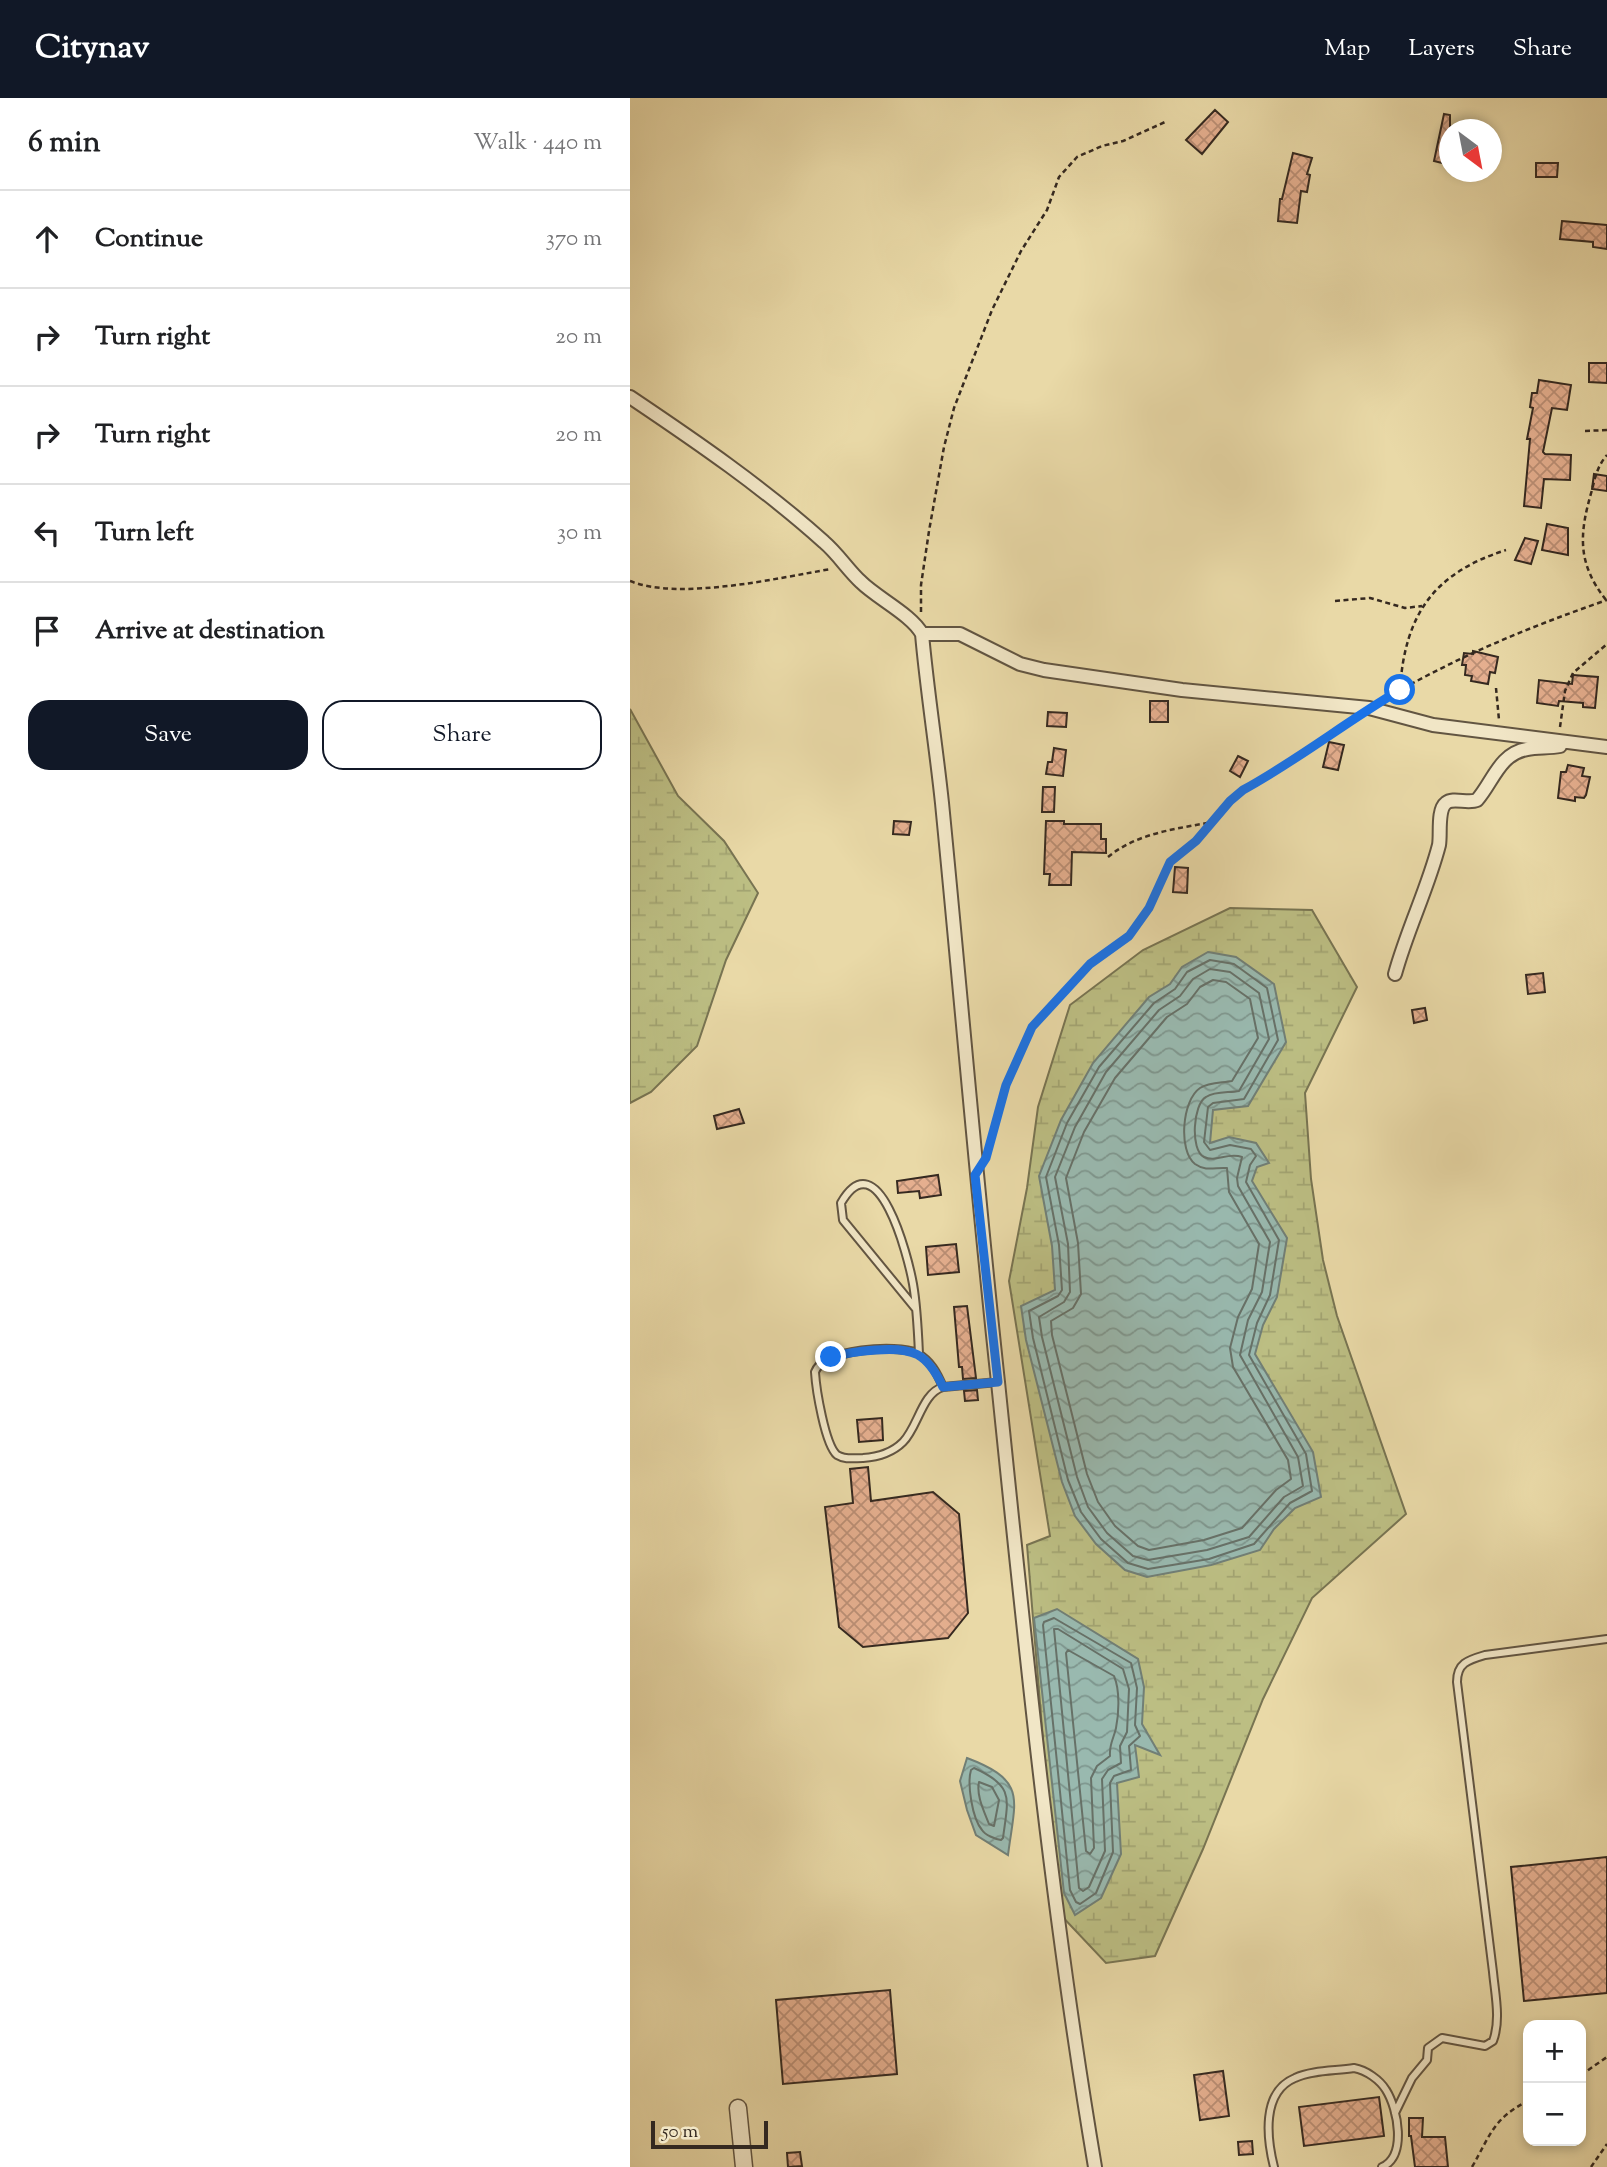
<!DOCTYPE html>
<html lang="en">
<head>
<meta charset="utf-8">
<style>
  body { margin:0; font-family:"Sorts Mill Goudy",serif; background:#f2f2f2; color:#202124 }
  .controls { position:absolute; right:21px; bottom:21px; display:grid; overflow:hidden; border-radius:14px; box-shadow:0 4px 10px #0003 }
  .controls button { width:63px; height:63px; display:grid; place-items:center; padding:0; border:0; border-bottom:2px solid #e0e0e0; background:#fff; color:#202124; font:35px sans-serif }
  .compass { position:absolute; left:809px; top:21px; width:63px; height:63px; border-radius:50%; background:#fff; box-shadow:0 4px 10px #0003; rotate:148deg }
  .scale { position:absolute; left:21px; bottom:18px; width:117px; box-sizing:border-box; padding-left:7px; border:4px solid #352920; border-top:0; font-size:19px; line-height:24px; white-space:nowrap; color:#352920; -webkit-text-stroke:5px #f1e6c6; paint-order:stroke }
  .stop { position:absolute; width:21px; height:21px; margin:-16px; border:5px solid #1a73e8; border-radius:50%; background:#fff }
  .stop.end { background:#1a73e8; border-color:#fff; box-shadow:0 2px 7px #0008 }
  .list { margin:0; padding:0; list-style:none }
  h2 { display:flex; justify-content:space-between; align-items:center; height:91px; margin:0; padding:0 28px; font-size:30px }
  h2 small { font-size:23px; font-weight:400; color:#757577 }
  .list li { display:grid; grid-template-columns:46px 1fr auto; gap:21px; align-items:center; box-sizing:border-box; height:98px; padding:0 28px; border-top:2px solid #e0e0e0 }
  .list b { display:block; font-size:26px; white-space:nowrap }
  .list em { font-size:23px; font-style:normal; color:#757577 }
  .actions { display:flex; gap:14px; padding:21px 28px }
  .actions a { flex:1; padding:16px 0; border:2px solid #111827; border-radius:21px; text-align:center; font-size:24px; color:#111827 }
  .actions .main { background:#111827; color:#fff }
  .icon { flex:none; width:38px; height:38px; fill:none; stroke:currentColor; stroke-width:2; stroke-linecap:round; stroke-linejoin:round }
  .map { position:relative; flex:none; width:977px; height:2069px; overflow:hidden }
  header { display:flex; align-items:center; gap:42px; box-sizing:border-box; height:98px; padding:0 35px; background:#111827; color:#fff }
  header strong { font-size:33px }
  nav { display:flex; gap:38px; margin-inline-start:auto; font-size:24px }
  main { display:flex }
  aside { flex:1; background:#fff }
  .map>svg:first-child { display:block }
  .wetland { fill:url(#wetland-marsh); stroke:#787452; stroke-width:2 }
  .water { fill:url(#water-waves); stroke:#717f76; stroke-width:2 }
  .lines { fill:none; stroke-linecap:round; stroke-linejoin:round }
  .shore { stroke:#677168; stroke-width:2 }
  .building { fill:url(#building-cross-hatch); stroke:#352920; stroke-width:2 }
  .service-casing { stroke:#625542; stroke-width:10 }
  .minor-casing { stroke:#625542; stroke-width:16 }
  .tertiary-casing { stroke:#625542; stroke-width:19 }
  .path { stroke:#352920; stroke-width:2.5; stroke-dasharray:5 3.5; stroke-linecap:butt }
  .service { stroke:#f1e6c6; stroke-width:6 }
  .minor { stroke:#f1e6c6; stroke-width:12 }
  .tertiary { stroke:#f1e6c6; stroke-width:16 }
  .route { stroke:#1a73e8; stroke-width:9 }
</style>
</head>
<body>
<header>
<strong>Citynav</strong>
<nav><a>Map</a><a>Layers</a><a>Share</a></nav>
</header>
<main>
<aside>
<h2>6 min<small>Walk · 440 m</small></h2>
<ul class="list">
<li><svg class="icon" aria-label="ahead" viewBox="0 0 24 24"><path d="M12 20V5M6 11l6-6 6 6"/></svg><div><b>Continue</b></div><em>370 m</em></li>
<li><svg class="icon" aria-label="right" viewBox="0 0 24 24"><path d="M7 20v-9h11M14 6l5 5-5 5"/></svg><div><b>Turn right</b></div><em>20 m</em></li>
<li><svg class="icon" aria-label="right" viewBox="0 0 24 24"><path d="M7 20v-9h11M14 6l5 5-5 5"/></svg><div><b>Turn right</b></div><em>20 m</em></li>
<li><svg class="icon" aria-label="left" viewBox="0 0 24 24"><path d="M17 20v-9H6M10 6l-5 5 5 5"/></svg><div><b>Turn left</b></div><em>30 m</em></li>
<li><svg class="icon" aria-label="arrive" viewBox="0 0 24 24"><path d="M6 21V4h12l-3 4 3 4H6"/></svg><div><b>Arrive at destination</b></div></li>
</ul>
<div class="actions"><a class="main">Save</a><a>Share</a></div>
</aside>
<div class="map">
<svg width="977" height="2069" viewBox="0 0 977 2069">
  <defs>
    <pattern id="wetland-marsh" width="20" height="14" patternUnits="userSpaceOnUse" patternTransform="scale(1.75)"><rect width="20" height="14" fill="#bcbe83"/><path d="M1 5h8M5 5V1M11 12h8M15 12V8" fill="none" stroke="#a2a371"/></pattern>
    <pattern id="water-waves" width="16" height="10" patternUnits="userSpaceOnUse" patternTransform="scale(1.75)"><rect width="16" height="10" fill="#99b9af"/><path d="M0 5q4-4 8 0t8 0" fill="none" stroke="#7e968e"/></pattern>
    <pattern id="building-cross-hatch" width="8" height="8" patternUnits="userSpaceOnUse" patternTransform="scale(1.75)"><rect width="8" height="8" fill="#e5af8f"/><path d="M0 0l8 8M0 8l8-8" fill="none" stroke="#ba8e74"/></pattern>
  </defs>
  <rect width="100%" height="100%" fill="#e9d9a7"/>
  <filter id="stains"><feTurbulence type="fractalNoise" baseFrequency=".00286" numOctaves="4"/><feColorMatrix values="0 0 0 0 .2 0 0 0 0 .09 0 0 0 0 .02 0 0 0 .5 -.17"/></filter>
  <radialGradient id="worn" r=".72"><stop offset=".6" stop-color="#630" stop-opacity="0"/><stop offset="1" stop-color="#630" stop-opacity=".3"/></radialGradient>
  <path class="wetland" d="M0 611 48 698 94 743 128 795 96 862 67 948 21 994 0 1005Z
    M600 810 682 812 727 889 675 995 681 1081 693 1162 707 1218 776 1416 682 1500 633 1601 573 1751 525 1858 476 1865 427 1813 397 1447 420 1438 379 1183 397 1090 408 1009 440 907 513 852Z"/>
  <path class="water" d="M578 854 606 859 644 886 656 944 618 1008 583 1012 580 1045 599 1039 626 1045 639 1065 627 1069 622 1083 657 1140 647 1199 633 1227 625 1256 683 1354 691 1399 665 1410 644 1431 630 1452 581 1467 517 1479 495 1472 466 1446 445 1418 432 1384 396 1242 391 1208 425 1192 422 1148 409 1078 431 1022 463 965 519 899 540 886 552 869Z
    M427 1511 508 1561 514 1589 512 1626 530 1657 505 1647 509 1679 487 1685 491 1756 471 1800 445 1817 434 1795 404 1520Z
    M337 1660C398 1683 385 1701 378 1757L346 1737 337 1712 330 1683Z"/>
  <g class="lines">
    <path class="shore" d="M580 862 604 866 637 890 648 942 614 1001 583 1005 578 1009 574 1044 580 1052 600 1047 621 1051 626 1058 620 1067 616 1084 649 1142 640 1197 627 1225 619 1257 676 1356 682 1393 660 1405 624 1446 579 1461 518 1471 498 1465 471 1441 451 1414 438 1382 403 1240 399 1213 428 1198 432 1192 429 1147 416 1079 437 1025 469 969 524 905 545 891 557 874Z
      M580 871 600 874 629 895 639 941 609 993C599 995 585 993 576 999 563 1006 560 1052 574 1059 586 1065 597 1054 612 1059L607 1080 608 1088 640 1144 632 1194 618 1222 610 1257 668 1359 673 1388 654 1399 619 1439 577 1452 518 1462 503 1458 477 1435 458 1409 447 1379 412 1239 409 1219 434 1204 440 1194 438 1146 425 1079 445 1029 476 974 529 912 550 898 563 881Z
      M583 882 596 884 620 901 628 940 602 983C592 985 579 984 570 990 552 1002 548 1053 565 1066 576 1074 586 1069 597 1070L599 1094 629 1146 622 1191 608 1219 600 1250 603 1269 658 1362 661 1381 646 1392 612 1430 574 1442 519 1452 508 1448 485 1428 468 1404 457 1376 422 1237 421 1223 443 1210 451 1196 448 1145 436 1080 454 1034 485 980 537 919 557 906 570 889Z
      M424 1520 501 1565 507 1590 505 1627 510 1638 499 1648 501 1672 484 1678 480 1685 483 1754 466 1795 450 1806 446 1804 440 1792 413 1527 414 1524Z
      M424 1531H428L493 1571 499 1591 497 1634 490 1648 491 1665 478 1672 472 1681 475 1753 459 1789 453 1793 449 1790Z
      M438 1552 484 1578C490 1592 489 1615 486 1630 484 1640 479 1646 480 1658L467 1668 461 1680 464 1750 460 1756 456 1753 436 1555Z
      M344 1670C385 1688 378 1701 373 1740L371 1742C365 1741 355 1737 352 1732 342 1720 337 1686 341 1672Z
      M349 1684 362 1689 369 1702 364 1728 359 1726C354 1713 346 1697 349 1684Z"/>
  </g>
  <path class="building" d="M585 12 598 24 572 56 556 42Z
    M814 16 820 17V67L804 63Z
    M663 55 682 60 677 76 680 77 677 94 671 93 667 125 648 123 650 101H652Z
    M906 65H928L927 79H906Z
    M932 123 977 127V151L963 149V144L930 141Z
    M959 265H977V285L959 284Z
    M909 282 941 287 937 312 922 310 913 354 915 356 941 357 940 382 914 381 911 410 894 408 900 341H897L903 310 900 309 902 295H907Z
    M964 376 977 378V393L962 391Z
    M917 426 938 430V457L912 452Z
    M895 440 908 443 901 466 885 462Z
    M843 553 868 559 865 575 860 574 858 586 841 583 842 578 835 577 836 567H832L834 555 843 556Z
    M943 577 968 579 965 610 953 609V605L929 603 928 608 907 605 909 582 942 586Z
    M520 603H538V624H520Z
    M418 614 437 615 436 629 417 628Z
    M699 644 714 647 708 672 693 669Z
    M424 650 436 652 433 678 416 676 418 664H422Z
    M608 658 618 663 610 679 600 673Z
    M938 667 954 670 952 678 960 679 956 697 954 700 945 699V703L928 700 931 674H936Z
    M413 689H425L424 714H412Z
    M264 723 281 724 279 737 263 736Z
    M416 723H434V726H471V741H476V755L442 754 441 787H419L420 776H414Z
    M545 769 558 770 557 795 543 794Z
    M913 875 915 894 898 896 896 877Z
    M795 910 797 922 784 925 782 912Z
    M109 1011 114 1025 87 1031 84 1018Z
    M308 1077 311 1097 290 1100 289 1093 268 1095 267 1083Z
    M326 1146 329 1174 298 1177 296 1149Z
    M337 1208 346 1280 333 1281 332 1269H329L324 1209Z
    M347 1292 348 1302 335 1303 334 1293Z
    M252 1320 253 1342 229 1344 227 1322Z
    M238 1369 241 1403 303 1394 329 1416 338 1515 318 1540 233 1549 209 1529 195 1409 223 1405 220 1371Z
    M977 1759V1895L894 1903 881 1769Z
    M260 1892 267 1976 153 1986 146 1902Z
    M593 1973 599 2018 570 2022 564 1977Z
    M749 1999 754 2038 674 2048 669 2009Z
    M779 2020H793L792 2039H815L818 2069H785L781 2038H779Z
    M622 2043 623 2056 609 2057 608 2044Z
    M170 2054 172 2068 158 2069 157 2055Z"/>
  <g class="lines">
    <g class="service-casing">
      <path id="service" d="M286 1211 213 1122 211 1105C248 1041 278 1158 283 1186 287 1209 288 1233 289 1256
        M313 1289C307 1275 301 1263 287 1255 267 1246 193 1251 185 1274 186 1291 195 1347 207 1357 215 1362 224 1360 233 1360 248 1359 262 1355 273 1344 288 1329 292 1295 313 1289L368 1284
        M765 2015 782 1980 797 1962 798 1950 812 1940 855 1948 863 1943C871 1922 865 1896 863 1874L827 1584C827 1565 838 1562 855 1557L977 1541
        M644 2069C637 2041 631 1994 665 1980 682 1972 706 1973 724 1970 736 1972 750 1982 756 1992 768 2011 777 2058 752 2069"/>
    </g>
    <g class="minor-casing">
      <path id="minor" d="M0 299C67 344 134 390 194 444 208 456 218 472 231 484 247 500 282 517 292 536 297 592 306 648 312 705 331 898 347 1091 368 1284 395 1546 421 1809 465 2069
        M292 536H330L390 566 414 572 552 592 739 610 803 627 977 649
        M765 876C777 832 798 790 809 747 811 736 807 712 816 705 823 699 838 706 847 702 863 684 869 656 897 651 908 649 919 650 930 648"/>
    </g>
    <g class="tertiary-casing">
      <path id="tertiary" d="M108 2010 114 2069"/>
    </g>
    <path class="path" d="M955 333 977 332
      M0 483C49 503 148 480 201 471
      M976 502C947 465 949 436 962 392 965 379 968 367 977 357
      M705 503 740 500 775 510 792 508
      M291 514V487L299 433 314 349 324 310 362 212 391 153 417 112 429 79 447 59 472 48 493 43 535 24
      M866 590 869 622
      M770 591C775 516 804 475 876 452
      M758 599C829 558 899 529 977 502
      M930 629 935 593 943 575 977 546
      M478 759C507 735 546 731 582 724
      M359 1046 376 987 402 929 460 866 491 845 508 827 519 810 540 764 566 743 605 698 723 622
      M951 1977 977 1959
      M842 2069C860 2038 863 2020 898 2003
      M961 2069 977 2046"/>
    <use href="#service" class="service"/>
    <use href="#minor" class="minor"/>
    <use href="#tertiary" class="tertiary"/>
  </g>
  <g class="lines">
    <path class="route" d="M201 1259C216 1255 231 1253 246 1252 283 1249 297 1255 313 1289L368 1284 345 1077 356 1060 376 987 402 929 460 866 499 838 519 810 540 764 566 743 600 703 613 692C668 662 717 623 770 592"/>
  </g>
  <rect width="100%" height="100%" filter="url(#stains)"/>
  <rect width="100%" height="100%" fill="url(#worn)"/>
</svg>
<div class="controls">
<button>+</button>
<button>−</button>
</div>
<svg class="compass" viewBox="-18 -18 36 36"><path d="M0-13l5 13h-10z" fill="#e53935"/><path d="M0 13l5-13h-10z" fill="#757577"/></svg>
<div class="scale">50 m</div>
<div class="stop" style="left:770px;top:592px"></div>
<div class="stop end" style="left:201px;top:1259px"></div>
</div>
</main>
</body>
</html>
